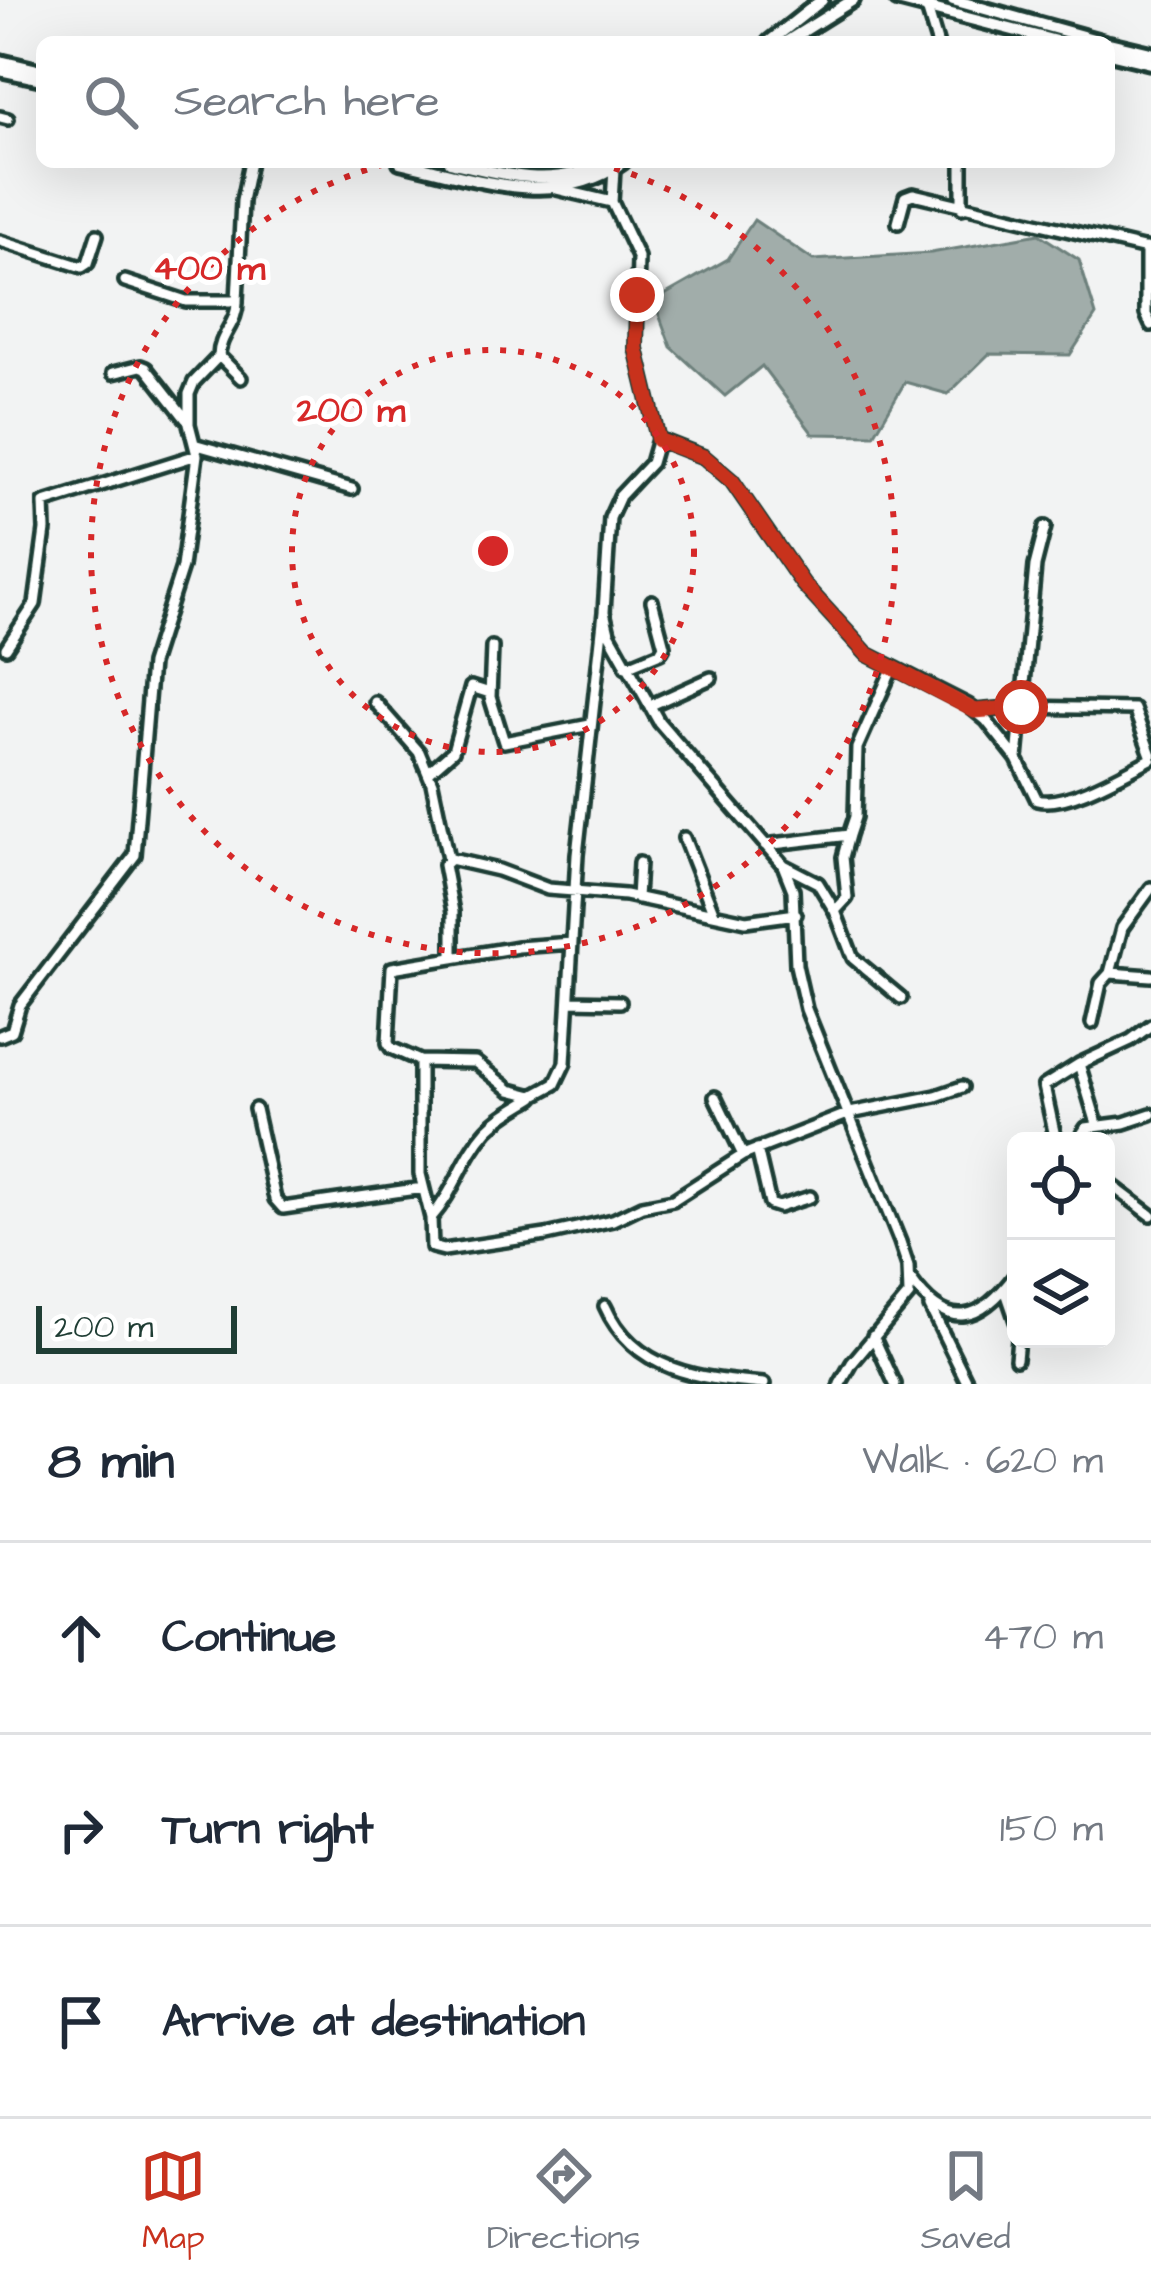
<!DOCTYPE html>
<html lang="en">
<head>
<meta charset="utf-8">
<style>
  body { margin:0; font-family:"Architects Daughter",sans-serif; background:#f6f6f7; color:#1f2937 }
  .controls { position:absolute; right:36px; bottom:36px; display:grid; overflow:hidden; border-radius:18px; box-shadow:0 12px 48px #0002 }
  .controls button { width:108px; height:108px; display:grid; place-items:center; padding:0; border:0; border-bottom:3px solid #e0e1e3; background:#fff; color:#1f2937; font:60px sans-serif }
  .scale { position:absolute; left:36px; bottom:30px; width:201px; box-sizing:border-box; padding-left:12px; border:6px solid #1f3d34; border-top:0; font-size:33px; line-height:42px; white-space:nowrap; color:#1f3d34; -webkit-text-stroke:9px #fff; paint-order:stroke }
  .stop { position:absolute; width:36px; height:36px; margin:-27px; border:9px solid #c8321e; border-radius:50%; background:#fff }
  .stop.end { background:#c8321e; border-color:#fff; box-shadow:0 3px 12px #0008 }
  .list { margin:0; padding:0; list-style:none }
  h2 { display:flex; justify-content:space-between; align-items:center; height:156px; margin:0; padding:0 48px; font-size:51px }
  h2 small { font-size:39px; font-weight:400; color:#747a83 }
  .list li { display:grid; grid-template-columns:78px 1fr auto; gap:36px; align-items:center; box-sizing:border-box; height:192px; padding:0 48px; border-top:3px solid #e0e1e3 }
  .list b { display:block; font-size:45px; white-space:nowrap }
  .list em { font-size:39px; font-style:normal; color:#747a83 }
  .icon { flex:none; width:66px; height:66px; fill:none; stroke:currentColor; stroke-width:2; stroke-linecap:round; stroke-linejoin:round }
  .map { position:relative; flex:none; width:1151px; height:1384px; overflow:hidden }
  .search { position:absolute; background:#fff; box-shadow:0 12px 48px #0002; left:36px; right:36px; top:36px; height:132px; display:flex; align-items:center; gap:30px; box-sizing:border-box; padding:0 42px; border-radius:18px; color:#747a83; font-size:45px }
  .sheet { height:732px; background:#fff }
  nav { display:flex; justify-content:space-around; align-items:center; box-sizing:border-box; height:168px; border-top:3px solid #e0e1e3; background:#fff; font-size:33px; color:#747a83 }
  nav a { display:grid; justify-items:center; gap:6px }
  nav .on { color:#c8321e }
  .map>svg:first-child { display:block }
  .water { fill:#a1adaa; stroke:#6d807b; stroke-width:3 }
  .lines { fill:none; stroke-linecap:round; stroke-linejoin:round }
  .minor-casing { stroke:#1f3d34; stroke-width:18 }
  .major-casing { stroke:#1f3d34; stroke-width:20 }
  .minor { stroke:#fff; stroke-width:9 }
  .major { stroke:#fff; stroke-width:10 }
  .route { stroke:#c8321e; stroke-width:15 }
  .ring { fill:none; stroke:#d62828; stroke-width:6; stroke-dasharray:6 12 }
  .centre { fill:#d62828; stroke:#fff; stroke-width:6 }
  .ring-label { font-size:36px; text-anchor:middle; font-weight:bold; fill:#d62828; stroke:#fff; stroke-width:10; stroke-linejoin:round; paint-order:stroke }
</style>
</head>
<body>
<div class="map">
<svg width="1151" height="1384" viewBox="0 0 1151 1384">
  <rect width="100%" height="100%" fill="#f2f3f3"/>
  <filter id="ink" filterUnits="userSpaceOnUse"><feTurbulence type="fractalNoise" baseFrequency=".00833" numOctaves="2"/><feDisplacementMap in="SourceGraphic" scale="24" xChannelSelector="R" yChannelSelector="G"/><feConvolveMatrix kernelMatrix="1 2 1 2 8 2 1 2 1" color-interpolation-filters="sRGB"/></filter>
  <g filter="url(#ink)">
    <path class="water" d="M754 220 813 260 931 253 1039 234 1079 260 1096 315 1070 355 989 354 948 394 905 382 874 435 813 434 762 366 725 396 671 347 654 301 728 259Z"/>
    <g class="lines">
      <g class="minor-casing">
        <path id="minor" d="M926 5 937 42
          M0 117 8 119
          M614 169 612 202 638 257 636 348 658 439 651 463 620 496 610 518 604 612 609 633 659 722 783 865 793 890 796 965 806 1009 900 1242 908 1266 909 1295 852 1363 840 1384
          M557 189 612 202
          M962 208V162
          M898 223 905 197 913 194 1151 250
          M0 241 82 267 88 263 97 235
          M1146 248V314L1151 325
          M125 281 186 301H237L242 201 250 162
          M219 356 241 378
          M113 373 141 366 146 368 186 419
          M658 439 704 457 732 481 803 584 867 654 968 705 986 720 1017 759 1037 800C1066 808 1125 772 1151 759
          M197 445 352 489
          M604 612 577 855 565 1063 555 1084 533 1096 510 1090 475 1062 420 1061V1174L431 1218 432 1247 444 1250 546 1235 613 1220 642 1206 673 1200 743 1155 850 1113 936 1096 962 1087
          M492 647 490 697 504 742 590 725
          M6 648 35 604 45 530 44 503 197 455
          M626 667 660 653 664 646 652 601
          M375 702 419 752 432 783 448 859
          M649 706 711 678
          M975 711 1021 707 1134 709 1151 755
          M1017 759 1035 566 1045 527
          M428 773 453 751 471 687 490 693
          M684 838 714 914
          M765 845 849 835 855 817 857 748 893 667
          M783 865 818 883 835 911 853 958 901 998
          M637 898 639 863
          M835 911 847 898 843 857 849 835
          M453 958V912L444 865 450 859 498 870 548 889 625 895 746 921 796 914
          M1110 973 1151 976
          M569 1001 620 1002
          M1092 1023 1101 983 1110 973 1122 928 1151 888
          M0 1036 12 1031 20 1005 135 855 151 664 182 567 197 455 189 424V394L194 382 219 356C219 335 238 323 237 301
          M420 1061 391 1048 388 1043 392 968 518 947 572 943
          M715 1097 743 1155
          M255 1109 275 1199 283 1208 423 1188
          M1097 1124 1079 1064 1131 1040 1151 1025
          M1056 1141 1044 1086 1079 1064
          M1084 1141 1082 1134 1086 1128 1124 1123 1151 1114
          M757 1149 770 1204 779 1207 810 1197
          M1106 1181 1151 1215
          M431 1218C455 1191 463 1157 487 1130 500 1116 518 1107 534 1097
          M911 1280C948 1332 980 1323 1016 1274
          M1005 1289 1016 1321
          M605 1306C634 1372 701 1379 764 1384
          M930 1307 968 1384
          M873 1336 895 1384
          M1016 1359 1018 1339"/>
      </g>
      <g class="major-casing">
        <path id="major" d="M897 0 1060 42
          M953 0 1104 42
          M769 42 822 0
          M786 42 853 0
          M1109 43 1151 53
          M1109 53 1151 63
          M0 61 42 71
          M0 70 42 79
          M400 162C474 178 556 211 623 162
          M450 162C503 174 554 190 605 162"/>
      </g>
      <use href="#minor" class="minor"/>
      <use href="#major" class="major"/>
    </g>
  </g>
  <g class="lines" filter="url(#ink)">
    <path class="route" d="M637 295 636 348 658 440 704 457 732 481 803 584 867 654 975 711 1021 707"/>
  </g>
  <g class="ring">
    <circle cx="493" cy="551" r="201"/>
    <path d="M597 163A402 402 0 1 1 389 163"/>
  </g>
  <circle cx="493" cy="551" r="18" class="centre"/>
  <g class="ring-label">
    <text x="209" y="279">400 m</text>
    <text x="351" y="421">200 m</text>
  </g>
</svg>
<div class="controls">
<button><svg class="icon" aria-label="locate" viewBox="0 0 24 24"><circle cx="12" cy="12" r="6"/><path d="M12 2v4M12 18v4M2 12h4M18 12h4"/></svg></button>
<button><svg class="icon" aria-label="layers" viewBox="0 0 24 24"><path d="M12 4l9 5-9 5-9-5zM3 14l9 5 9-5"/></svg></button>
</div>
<div class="scale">200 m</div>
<div class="stop" style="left:1021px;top:707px"></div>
<div class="stop end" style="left:637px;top:295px"></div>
<div class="search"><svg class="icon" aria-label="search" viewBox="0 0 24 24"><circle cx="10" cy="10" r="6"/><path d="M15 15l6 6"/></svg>Search here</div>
</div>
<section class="sheet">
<h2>8 min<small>Walk · 620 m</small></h2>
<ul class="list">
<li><svg class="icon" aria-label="ahead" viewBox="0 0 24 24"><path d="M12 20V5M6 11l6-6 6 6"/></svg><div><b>Continue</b></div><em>470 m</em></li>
<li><svg class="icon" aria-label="right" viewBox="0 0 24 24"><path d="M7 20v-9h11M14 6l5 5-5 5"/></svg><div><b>Turn right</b></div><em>150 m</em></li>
<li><svg class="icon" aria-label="arrive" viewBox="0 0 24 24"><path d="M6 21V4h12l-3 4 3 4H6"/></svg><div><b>Arrive at destination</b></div></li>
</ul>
</section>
<nav>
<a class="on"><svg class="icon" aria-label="map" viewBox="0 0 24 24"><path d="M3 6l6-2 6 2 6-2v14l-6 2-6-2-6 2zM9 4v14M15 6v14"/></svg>Map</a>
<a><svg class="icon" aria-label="directions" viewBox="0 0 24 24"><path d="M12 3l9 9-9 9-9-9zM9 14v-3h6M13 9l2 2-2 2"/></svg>Directions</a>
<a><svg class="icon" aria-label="saved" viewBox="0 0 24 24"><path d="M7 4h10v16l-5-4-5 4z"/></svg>Saved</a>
</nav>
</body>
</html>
